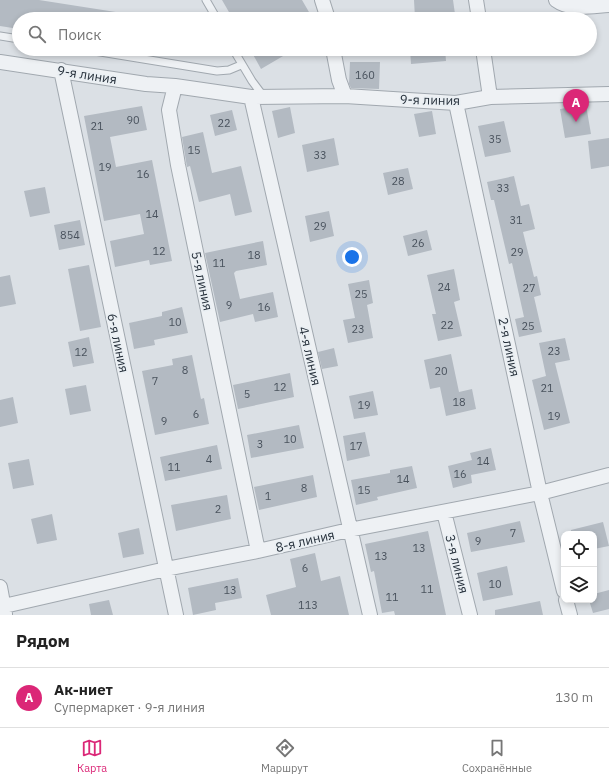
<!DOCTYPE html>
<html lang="ru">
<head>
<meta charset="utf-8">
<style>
  body { margin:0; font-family:"IBM Plex Sans",sans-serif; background:#f2f2f2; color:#222 }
  .controls { position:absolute; right:12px; bottom:12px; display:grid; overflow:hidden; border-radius:8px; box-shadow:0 2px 6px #0003 }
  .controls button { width:36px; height:36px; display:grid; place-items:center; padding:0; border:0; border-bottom:1px solid #e0e0e0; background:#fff; color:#222; font:20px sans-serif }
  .you { position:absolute; left:352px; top:257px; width:14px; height:14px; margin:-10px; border:3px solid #fff; border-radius:50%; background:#1a73e8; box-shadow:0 0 0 6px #1a73e833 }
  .badge { display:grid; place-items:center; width:26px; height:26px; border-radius:50%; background:#db2777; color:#fff; font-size:13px; font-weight:700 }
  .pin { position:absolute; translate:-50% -33px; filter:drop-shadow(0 1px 2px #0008) }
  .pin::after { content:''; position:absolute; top:21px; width:14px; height:12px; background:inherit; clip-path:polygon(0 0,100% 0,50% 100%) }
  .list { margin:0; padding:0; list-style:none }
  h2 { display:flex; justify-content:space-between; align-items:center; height:52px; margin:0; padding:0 16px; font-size:17px }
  h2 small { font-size:13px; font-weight:400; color:#767676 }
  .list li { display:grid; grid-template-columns:26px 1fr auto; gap:12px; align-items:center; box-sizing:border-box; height:60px; padding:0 16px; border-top:1px solid #e0e0e0 }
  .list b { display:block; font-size:15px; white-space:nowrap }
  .list p { margin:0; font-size:13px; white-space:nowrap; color:#767676 }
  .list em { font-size:13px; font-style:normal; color:#767676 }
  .icon { flex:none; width:22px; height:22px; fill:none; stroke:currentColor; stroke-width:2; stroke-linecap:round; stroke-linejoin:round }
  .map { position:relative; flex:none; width:609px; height:615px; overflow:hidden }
  .search { position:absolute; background:#fff; box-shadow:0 2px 6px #0003; left:12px; right:12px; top:12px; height:44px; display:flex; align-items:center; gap:10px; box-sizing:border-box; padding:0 14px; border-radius:22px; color:#767676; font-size:15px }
  .sheet { height:112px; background:#fff }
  nav { display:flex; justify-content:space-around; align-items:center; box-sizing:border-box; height:56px; border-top:1px solid #e0e0e0; background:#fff; font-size:11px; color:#767676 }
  nav a { display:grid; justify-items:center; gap:2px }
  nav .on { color:#db2777 }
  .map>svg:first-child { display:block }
  .building { fill:#b3bac2 }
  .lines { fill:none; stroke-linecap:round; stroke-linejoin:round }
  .service-casing { stroke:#a1a8af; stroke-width:9 }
  .minor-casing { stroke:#a1a8af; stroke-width:16 }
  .service { stroke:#eef1f4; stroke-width:7 }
  .minor { stroke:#eef1f4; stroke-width:14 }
  .labels { text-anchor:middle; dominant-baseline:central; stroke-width:3.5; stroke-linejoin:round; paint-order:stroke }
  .number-label { font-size:11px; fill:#49525d }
  .street-label { font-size:13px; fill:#26303b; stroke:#eaeff3 }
</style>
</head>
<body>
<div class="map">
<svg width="609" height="615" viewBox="0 0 609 615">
  <rect width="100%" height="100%" fill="#dbe0e5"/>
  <path class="building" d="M0 0H39L122 13 121 19H19V29L0 26Z
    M222 0H302L313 19H233Z
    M414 0H453L455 14 415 18Z
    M250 49H295L261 69Z
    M410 49H445L446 61 411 64Z
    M350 62H380L379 89 351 88 349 84Z
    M586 105 591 134 565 138 560 109Z
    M142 106 147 130 110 137 116 167 152 160 172 261 150 265 149 260 115 267 110 241 144 234 140 214 104 221 84 116Z
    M290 107 295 133 278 138 272 111Z
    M232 110 237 130 215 136 210 115Z
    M432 111 436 134 419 137 414 114Z
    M504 121 511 152 485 157 478 126Z
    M203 132 212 173 241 166 252 212 235 216 230 194 199 202 190 166 187 167 182 137Z
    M334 138 339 165 307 172 302 145Z
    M609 138V166L591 169 588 141Z
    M408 168 413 189 388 195 383 173Z
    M514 176 521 206 529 204 535 229 523 232 534 277 537 276 541 295 534 297 542 332 519 337 515 319 524 317 512 263 509 264 494 200H491L487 182Z
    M45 187 50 213 30 217 24 191Z
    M329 211 334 236 310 242 305 216Z
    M80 220 85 245 59 250 54 225Z
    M427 230 432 250 408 256 403 236Z
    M263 241 267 265 236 271 234 273 240 299 273 292 278 317 255 322 253 314 220 322 205 253Z
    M89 265 101 327 80 331 68 269Z
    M454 269 460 300 454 302 462 336 438 341 432 314H436L427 275Z
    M10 275 16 304 0 307V277Z
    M369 280 373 303 367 305 373 338 348 343 343 320 355 318 348 284Z
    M182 307 188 333 154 340 155 345 134 349 129 323 162 316V312Z
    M89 337 94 363 73 367 68 342Z
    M565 338 570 360 555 363 570 423 544 430 532 380 546 376 539 343Z
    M334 348 338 366 322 369 318 352Z
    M451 354 459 392 472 389 476 409 446 416 440 387 430 389 424 360Z
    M192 355 201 399 204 398 209 424 155 435 142 371 173 365 172 359Z
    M290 373 294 397 238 409 233 385Z
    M86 385 91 411 70 415 65 389Z
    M373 391 378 415 354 419 349 396Z
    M13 397 18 423 0 427V400Z
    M299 425 304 448 251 458 247 435Z
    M365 432 370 456 347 461 343 436Z
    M217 445 222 469 165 481 160 457Z
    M491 448 496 470 471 475 472 483 453 488 448 466 472 460 470 453Z
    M29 459 34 485 13 489 8 463Z
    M412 466 417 488 377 497 378 500 356 505 351 480 390 473V470Z
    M313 475 317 497 259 510 254 487Z
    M227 495 231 519 176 531 171 505Z
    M52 514 57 540 37 544 31 519Z
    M520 521 525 542 471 552 467 533Z
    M603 522 609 546 594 549V534H571V530Z
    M139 528 144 554 123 558 118 533Z
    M428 531 446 615H395L394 611 382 613 374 571 371 572 365 544Z
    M315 553 321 581 340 576 349 615H271L266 595 296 587 290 559Z
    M507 566 513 595 483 601 477 573Z
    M238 578 242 598 215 603 216 610 193 615 188 588Z
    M609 590V609L593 613 589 600H594V594Z
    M109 600 113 615H91L89 604Z
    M540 601 543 615H495V610Z"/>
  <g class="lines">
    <g class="service-casing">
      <path id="service" d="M206 0 217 19
        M0 36 19 39
        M82 49 217 71 229 70 241 65
        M233 49 252 81 264 97"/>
    </g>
    <g class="minor-casing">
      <path id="minor" d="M322 0 328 19
        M476 0 479 19
        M556 0C571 11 592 6 609 5
        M333 49 339 80 345 96
        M483 49 490 97
        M0 62 146 84 175 86
        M61 70 176 615
        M251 97 370 615
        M456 103 540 493 564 591
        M444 512 470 615
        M258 551 178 165 169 110 175 86 251 97 345 96 456 103 490 97 609 94
        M0 587 5 614
        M566 600 570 615
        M0 607 166 569 258 551 349 530 540 493 609 475"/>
    </g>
    <use href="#service" class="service"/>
    <use href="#minor" class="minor"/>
  </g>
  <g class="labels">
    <g class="number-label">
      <text x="365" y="75">160</text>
      <text x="133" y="120">90</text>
      <text x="224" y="123">22</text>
      <text x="97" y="126">21</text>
      <text x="495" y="139">35</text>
      <text x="194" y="150">15</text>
      <text x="320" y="155">33</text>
      <text x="105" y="167">19</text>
      <text x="143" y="174">16</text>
      <text x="398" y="181">28</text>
      <text x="503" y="188">33</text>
      <text x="152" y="214">14</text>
      <text x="516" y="220">31</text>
      <text x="320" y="226">29</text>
      <text x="70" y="235">854</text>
      <text x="418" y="243">26</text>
      <text x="159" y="251">12</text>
      <text x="517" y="252">29</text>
      <text x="254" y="255">18</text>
      <text x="219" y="263">11</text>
      <text x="444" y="287">24</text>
      <text x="529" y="288">27</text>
      <text x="361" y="294">25</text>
      <text x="229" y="305">9</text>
      <text x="264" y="307">16</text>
      <text x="175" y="322">10</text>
      <text x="447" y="325">22</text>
      <text x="528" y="326">25</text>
      <text x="358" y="329">23</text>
      <text x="554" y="351">23</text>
      <text x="81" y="352">12</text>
      <text x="185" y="370">8</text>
      <text x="441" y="371">20</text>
      <text x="155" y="381">7</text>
      <text x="280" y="387">12</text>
      <text x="547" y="388">21</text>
      <text x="247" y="394">5</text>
      <text x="459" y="402">18</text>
      <text x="364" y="405">19</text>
      <text x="196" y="414">6</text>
      <text x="554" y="416">19</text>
      <text x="164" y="421">9</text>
      <text x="290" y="439">10</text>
      <text x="260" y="444">3</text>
      <text x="356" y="446">17</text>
      <text x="209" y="459">4</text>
      <text x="483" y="461">14</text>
      <text x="174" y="467">11</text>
      <text x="460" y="474">16</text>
      <text x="403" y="479">14</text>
      <text x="304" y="488">8</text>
      <text x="364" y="490">15</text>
      <text x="268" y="496">1</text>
      <text x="218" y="509">2</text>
      <text x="513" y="533">7</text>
      <text x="478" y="541">9</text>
      <text x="419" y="548">13</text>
      <text x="381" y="556">13</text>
      <text x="305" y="568">6</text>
      <text x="495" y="584">10</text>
      <text x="427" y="589">11</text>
      <text x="230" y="590">13</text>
      <text x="392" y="597">11</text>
      <text x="308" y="605">113</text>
    </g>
    <g class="street-label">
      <text transform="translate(87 75) rotate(9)">9-я линия</text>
      <text transform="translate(430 100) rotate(1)">9-я линия</text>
      <text transform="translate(202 281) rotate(78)">5-я линия</text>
      <text transform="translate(118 343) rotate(78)">6-я линия</text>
      <text transform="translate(509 347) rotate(78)">2-я линия</text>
      <text transform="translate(310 356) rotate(77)">4-я линия</text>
      <text transform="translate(305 541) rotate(-13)">8-я линия</text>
      <text transform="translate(457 564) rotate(76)">3-я линия</text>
    </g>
  </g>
</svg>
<div class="controls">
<button><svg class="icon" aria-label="locate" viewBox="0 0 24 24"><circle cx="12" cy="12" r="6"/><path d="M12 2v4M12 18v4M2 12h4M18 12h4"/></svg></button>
<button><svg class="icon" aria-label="layers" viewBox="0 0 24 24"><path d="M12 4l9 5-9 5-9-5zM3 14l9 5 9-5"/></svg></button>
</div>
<div class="you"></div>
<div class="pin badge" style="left:576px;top:122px">A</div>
<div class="search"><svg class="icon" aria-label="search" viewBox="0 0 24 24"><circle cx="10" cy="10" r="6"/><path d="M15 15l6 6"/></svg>Поиск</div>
</div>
<section class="sheet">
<h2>Рядом<small></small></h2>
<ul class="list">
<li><span class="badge">A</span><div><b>Ак-ниет</b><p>Супермаркет · 9-я линия</p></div><em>130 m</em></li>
</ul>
</section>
<nav>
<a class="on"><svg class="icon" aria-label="map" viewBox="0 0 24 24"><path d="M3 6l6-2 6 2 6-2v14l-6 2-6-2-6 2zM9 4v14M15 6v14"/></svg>Карта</a>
<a><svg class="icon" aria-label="directions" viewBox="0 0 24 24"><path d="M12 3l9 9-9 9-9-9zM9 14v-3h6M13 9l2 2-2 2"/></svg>Маршрут</a>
<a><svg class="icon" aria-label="saved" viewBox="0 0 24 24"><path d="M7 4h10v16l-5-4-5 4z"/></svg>Сохранённые</a>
</nav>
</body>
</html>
